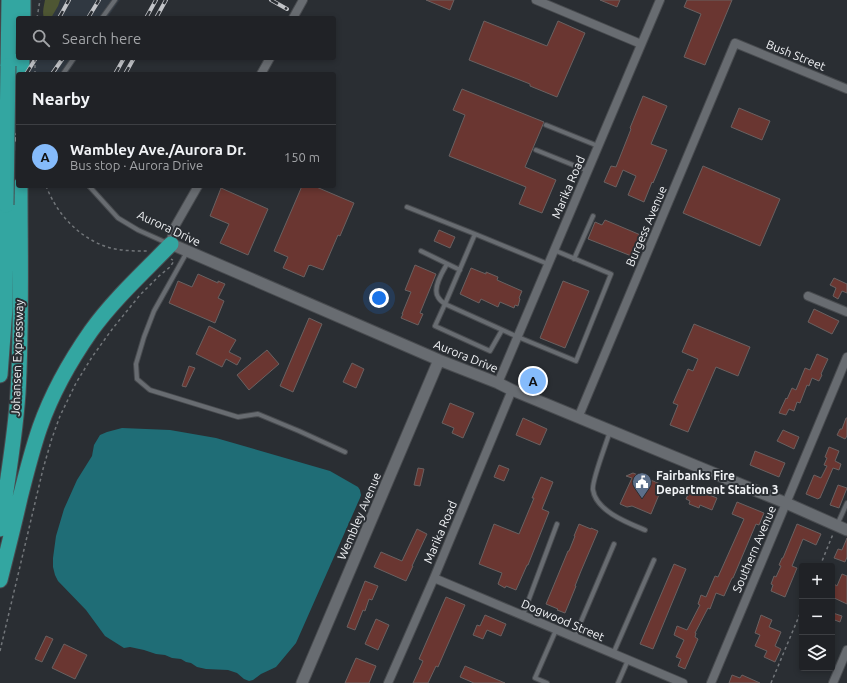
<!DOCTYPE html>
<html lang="en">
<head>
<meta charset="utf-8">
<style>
  body { margin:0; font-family:Ubuntu,sans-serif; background:#282a2e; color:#f1f3f6 }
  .controls { position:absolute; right:12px; bottom:12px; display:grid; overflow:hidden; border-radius:4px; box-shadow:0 2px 6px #0003 }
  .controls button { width:36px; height:36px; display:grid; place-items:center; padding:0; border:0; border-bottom:1px solid #3d3f43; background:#202226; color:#f1f3f6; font:20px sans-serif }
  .you { position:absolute; left:379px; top:298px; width:14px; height:14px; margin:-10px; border:3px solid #fff; border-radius:50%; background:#1a73e8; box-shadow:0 0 0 6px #1a73e833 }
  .badge { display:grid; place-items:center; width:26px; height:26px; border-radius:50%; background:#85bbfb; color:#111; font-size:13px; font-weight:700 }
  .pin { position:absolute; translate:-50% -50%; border:2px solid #fff; box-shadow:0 1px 4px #0006 }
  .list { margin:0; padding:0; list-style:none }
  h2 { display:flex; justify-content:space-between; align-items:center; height:52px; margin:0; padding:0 16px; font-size:17px }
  h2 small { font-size:13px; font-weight:400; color:#a2a4a7 }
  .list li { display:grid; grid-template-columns:26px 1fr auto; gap:12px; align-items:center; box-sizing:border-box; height:64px; padding:0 16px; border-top:1px solid #3d3f43 }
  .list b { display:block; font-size:15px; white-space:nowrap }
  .list p { margin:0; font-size:13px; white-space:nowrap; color:#a2a4a7 }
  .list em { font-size:13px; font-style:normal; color:#a2a4a7 }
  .icon { flex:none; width:22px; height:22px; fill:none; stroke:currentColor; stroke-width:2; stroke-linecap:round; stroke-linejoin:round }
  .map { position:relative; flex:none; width:847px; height:683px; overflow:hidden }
  .search { position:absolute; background:#202226; box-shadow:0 2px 6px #0003; left:16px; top:16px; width:320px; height:44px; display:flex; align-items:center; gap:10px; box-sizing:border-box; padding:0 14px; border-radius:4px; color:#a2a4a7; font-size:15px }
  .panel { position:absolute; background:#202226; box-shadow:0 2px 6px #0003; left:16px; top:72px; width:320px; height:116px; border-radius:4px }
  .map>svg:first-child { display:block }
  .built { fill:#303841 }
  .green { fill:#4e5633 }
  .water { fill:#1f6d76 }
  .building { fill:#6a3631; stroke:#696161 }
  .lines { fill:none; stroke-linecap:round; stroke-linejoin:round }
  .lane-casing { stroke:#484b4f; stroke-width:6 }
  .street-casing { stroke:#484b4f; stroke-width:10 }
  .secondary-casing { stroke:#484b4f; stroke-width:13 }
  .highway-casing { stroke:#484b4f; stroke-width:17 }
  .path { stroke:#72767a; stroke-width:1.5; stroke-dasharray:3 3; stroke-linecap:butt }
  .lane { stroke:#686c71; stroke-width:4 }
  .street { stroke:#686c71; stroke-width:8 }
  .secondary { stroke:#686c71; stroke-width:11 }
  .highway { stroke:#33a6a1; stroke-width:15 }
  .rail-casing { stroke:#c1c3c7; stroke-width:4 }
  .rail { stroke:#2a2e33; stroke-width:2.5; stroke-dasharray:8; stroke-linecap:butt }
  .highway-bridge-casing { stroke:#484b4f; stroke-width:17; stroke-linecap:butt }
  .path-bridge { stroke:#72767a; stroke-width:1.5; stroke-dasharray:3 3; stroke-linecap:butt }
  .highway-bridge { stroke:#33a6a1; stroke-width:15 }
  .labels { text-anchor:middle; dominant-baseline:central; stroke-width:4; stroke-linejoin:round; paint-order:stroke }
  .street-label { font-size:12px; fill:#f1f3f6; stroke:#2a2e33 }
  .poi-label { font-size:12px; font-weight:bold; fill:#f1f3f6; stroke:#2a2e33; text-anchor:start }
</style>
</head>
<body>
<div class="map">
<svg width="847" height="683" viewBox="0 0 847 683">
  <rect width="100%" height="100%" fill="#2a2e33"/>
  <path class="built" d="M57 0H120L107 18H47Z
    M23 58H78L67 74H18V146L0 180V97Z"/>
  <path class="green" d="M45 0H60L58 6 51 18H44C42 12 44 6 45 0Z"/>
  <path class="water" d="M122 428 170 430 216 438 330 471 358 487 360 490 361 495 360 498 296 643 276 667 261 674 253 680 249 681 244 679 237 673 228 670 206 669 197 667 191 663 186 662 181 659 172 658 165 655 156 654 144 650 130 647 124 648 105 636 86 610 58 581 55 575 53 567V558L56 536 64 509 77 480 92 456 94 445 100 435 107 432Z"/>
  <path class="building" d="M426 0H454L450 10Z
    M600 0H620L617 7Z
    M687 0H732L705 65 684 57 701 14 684 7Z
    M484 21 547 46 558 21 585 33 557 97 530 86V84L469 60Z
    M462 89 544 122 525 167 556 180 542 213 519 204 526 187 449 156 465 115 453 110Z
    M643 96 667 106 651 144 667 150 653 183 652 182 644 202 628 195 636 176 623 170 616 187 604 182 611 166 616 167 631 129 630 128Z
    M739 108 770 121 762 140 731 127Z
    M703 166 780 199 760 246 683 213Z
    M302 186H314L354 203 340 236 338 235 323 270 310 265V266L309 265 304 277 283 268 288 257 274 251Z
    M221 188 268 209 248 255 220 243 229 224 210 216Z
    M605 220 643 236 634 257 588 239 595 222 602 225Z
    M439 230 455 237 450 248 434 241Z
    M415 265 436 274 420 313 423 314 418 325 401 318 403 314H402L411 292 405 290Z
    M471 268 486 274V272L498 277 497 280 522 291 519 298 520 299 518 306 515 305 514 308 500 302 498 307 481 299 479 303 460 294Z
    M198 274 218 283V281L225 284 218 298 224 301 215 323 169 303 178 281 192 287Z
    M834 278 847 284V293L842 291 838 299 833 296 836 288 830 285Z
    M563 281 589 291 565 348 540 338Z
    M814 309 839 321 832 334 808 322Z
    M309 318 322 324 293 392 280 386Z
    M694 324 750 347 738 376 716 367 688 432 670 425 678 405 673 403 688 369 693 371 698 359 682 352Z
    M209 326 236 340 229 352 241 358 237 365 226 359 222 367 196 354Z
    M267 350 279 364 249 390 237 375Z
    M817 354 828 359 821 374 822 375 819 381 812 378 809 386 807 385 800 403 797 402 794 411 789 409 786 415 779 413 786 398 787 399 792 388 796 390 805 368 810 370Z
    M352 363 364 369 356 388 343 382Z
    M189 366 195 368 186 387 182 386Z
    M450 403 474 413 463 438 452 433 454 428 442 423Z
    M523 418 547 429 540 445 516 435Z
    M846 418H847V436L845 439 837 435 840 429H842Z
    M783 430 799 437 794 449 777 441Z
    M829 447 839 451 835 461 841 464 839 470 833 468 820 498H819L818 499 806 494 814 475 821 478 827 466 824 465 827 458 825 457Z
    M755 451 785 463 779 477 750 465Z
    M499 465 509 469 504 481 494 477Z
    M418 468 424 469 420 486 414 485Z
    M633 473 663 485 651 514 632 506 627 507 620 504 632 478 626 476Z
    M541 477 553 482 542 509 549 512 528 565H527L516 590 506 586 505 588 498 584 502 573 479 564 494 524 519 534 534 498H532Z
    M838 485 847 488 839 508 830 505Z
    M691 488 717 498 712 510 700 505 699 508 689 504 690 501 686 499Z
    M737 502 764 513 759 525 756 524 733 578H732L724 596 716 593 710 609 708 608 695 633H696L695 637 698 639 685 669 678 666 681 659 676 657 684 640 674 635 677 626 687 630 700 605 698 604 701 595 706 597 715 576 718 577 744 519 732 514Z
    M579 524 591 529V528L598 531 581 571 575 586H576L565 613 557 610 558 609 546 604 568 551H569L575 536H574Z
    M797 524 821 534 816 545 803 539 792 566 797 568 785 597 771 591 773 585 771 584 774 576 776 577 781 566 779 565 782 558H783Z
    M417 529 427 534 412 566H413L406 581 374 567 381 552 402 561Z
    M847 538V557L845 562 834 558 838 549 842 550Z
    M674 564 686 569 653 649 640 644Z
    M842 574 847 576V604L832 597V589L834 584 837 586Z
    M365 581 378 586 372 600 369 599 365 611 363 610 355 630 347 627Z
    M446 597 465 605 438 667 436 666 428 683H413L423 661 419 659Z
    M833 613 842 616 840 622 832 619Z
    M485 615 506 624 501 636 487 630 483 639 473 635 477 625 480 626Z
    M761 615 772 620 769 627 781 632 775 646 781 649 775 662 764 657 767 651 755 646 760 635 755 633Z
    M376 619 389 625 378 650 365 644Z
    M46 636 53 639 42 662 35 659Z
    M64 644 87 655 75 679 52 668Z
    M356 658 376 666 369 683H345Z
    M465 666 505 683H474L460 677Z
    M732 675 740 678 742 675 760 683H729Z"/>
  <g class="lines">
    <g class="lane-casing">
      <path id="lane" d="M102 18 115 0
        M63 74 74 58
        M546 125 598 146
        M536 150 588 171
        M89 186 118 218 138 230 167 243
        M407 207 475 234 445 304 518 337 576 361 611 274 554 250
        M475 234 548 264
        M421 251 460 270
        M187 252 154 311 144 337 136 364 137 379 150 390 238 417 258 414 299 431 345 452
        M574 259 593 216
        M447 264C443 271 432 288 438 297 439 299 442 302 445 304L435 326 490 351 502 330
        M610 431C607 442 591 482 593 490 596 511 628 523 645 530
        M837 525 847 503
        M523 615 557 524
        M574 638 614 544
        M613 654 654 560
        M547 683 535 678 556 630
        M618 683 628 660"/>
    </g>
    <g class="street-casing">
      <path id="street" d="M536 0 641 44
        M293 18 303 0
        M261 74 270 58
        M171 244 172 234 174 228 198 186
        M808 296 847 312
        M498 383 660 0
        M578 418 735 43 847 89
        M434 578 683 683
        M388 683 434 578 512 390
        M711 683 847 357
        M833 683 847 650"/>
    </g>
    <g class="secondary-casing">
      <path id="secondary" d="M171 244 439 360 498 383 512 390 786 503 847 530
        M302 683 439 360"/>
    </g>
    <g class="highway-casing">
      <path id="highway" d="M23 18V0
        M8 66 9 0
        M22 74V58
        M0 375 5 308 6 205
        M0 529C7 484 15 439 18 393 22 324 20 255 20 186
        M0 580C7 552 14 525 20 498 26 474 32 450 40 427 52 393 70 361 91 331 114 299 143 273 171 244"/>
    </g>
    <path class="path" d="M37 18 40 0
      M46 186C57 214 78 237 107 247 120 251 134 251 147 251
      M820 566 833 534
      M0 651 43 469 52 438 60 416 76 383 92 357 113 328 140 295 159 276 170 267 174 261 171 259
      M771 683 802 609"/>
    <use href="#lane" class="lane"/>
    <use href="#street" class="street"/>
    <use href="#secondary" class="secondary"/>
    <use href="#highway" class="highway"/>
    <g class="rail-casing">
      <path id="rail" d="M271 0 287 9
        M59 18 69 0
        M88 18 99 0
        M146 18 156 0
        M156 18 166 0
        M26 74 36 58
        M52 74 63 58
        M115 74 124 58
        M125 74 134 58
        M0 119 18 88
        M0 165 18 133"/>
    </g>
    <use href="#rail" class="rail"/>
    <g class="highway-bridge-casing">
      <path id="highway-bridge" d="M6 205 8 66"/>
    </g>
    <path class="path-bridge" d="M35 74V58"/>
    <use href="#highway-bridge" class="highway-bridge"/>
  </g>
  <defs>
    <g id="civic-pin" transform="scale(1)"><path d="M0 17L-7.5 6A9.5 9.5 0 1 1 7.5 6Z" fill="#5c6f8a" stroke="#2a2e33"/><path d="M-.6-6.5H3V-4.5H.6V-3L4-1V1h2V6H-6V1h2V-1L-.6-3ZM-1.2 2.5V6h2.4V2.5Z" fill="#fff"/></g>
  </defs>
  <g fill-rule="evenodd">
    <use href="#civic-pin" x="642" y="482"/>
  </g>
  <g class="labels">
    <g class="street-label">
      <text transform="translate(796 55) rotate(22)">Bush Street</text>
      <text transform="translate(568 187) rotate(-67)">Marika Road</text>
      <text transform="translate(646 226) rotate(-67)">Burgess Avenue</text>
      <text transform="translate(169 228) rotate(25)">Aurora Drive</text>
      <text transform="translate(466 356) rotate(22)">Aurora Drive</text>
      <text transform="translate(17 358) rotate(-88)">Johansen Expressway</text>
      <text transform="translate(359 516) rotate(-67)">Wembley Avenue</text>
      <text transform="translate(440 532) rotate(-67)">Marika Road</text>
      <text transform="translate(754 549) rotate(-67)">Southern Avenue</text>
      <text transform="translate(563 620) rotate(23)">Dogwood Street</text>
    </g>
    <g class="poi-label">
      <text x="656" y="475">Fairbanks Fire<tspan x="656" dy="14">Department Station 3</tspan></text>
    </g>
  </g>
</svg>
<div class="controls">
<button>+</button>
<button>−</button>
<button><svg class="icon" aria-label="layers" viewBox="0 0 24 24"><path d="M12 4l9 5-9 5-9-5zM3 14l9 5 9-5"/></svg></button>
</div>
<div class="you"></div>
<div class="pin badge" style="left:533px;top:381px">A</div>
<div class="search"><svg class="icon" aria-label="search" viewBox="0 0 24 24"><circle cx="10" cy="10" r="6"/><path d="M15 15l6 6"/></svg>Search here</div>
<section class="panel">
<h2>Nearby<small></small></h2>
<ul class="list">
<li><span class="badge">A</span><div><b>Wambley Ave./Aurora Dr.</b><p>Bus stop · Aurora Drive</p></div><em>150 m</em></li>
</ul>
</section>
</div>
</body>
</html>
